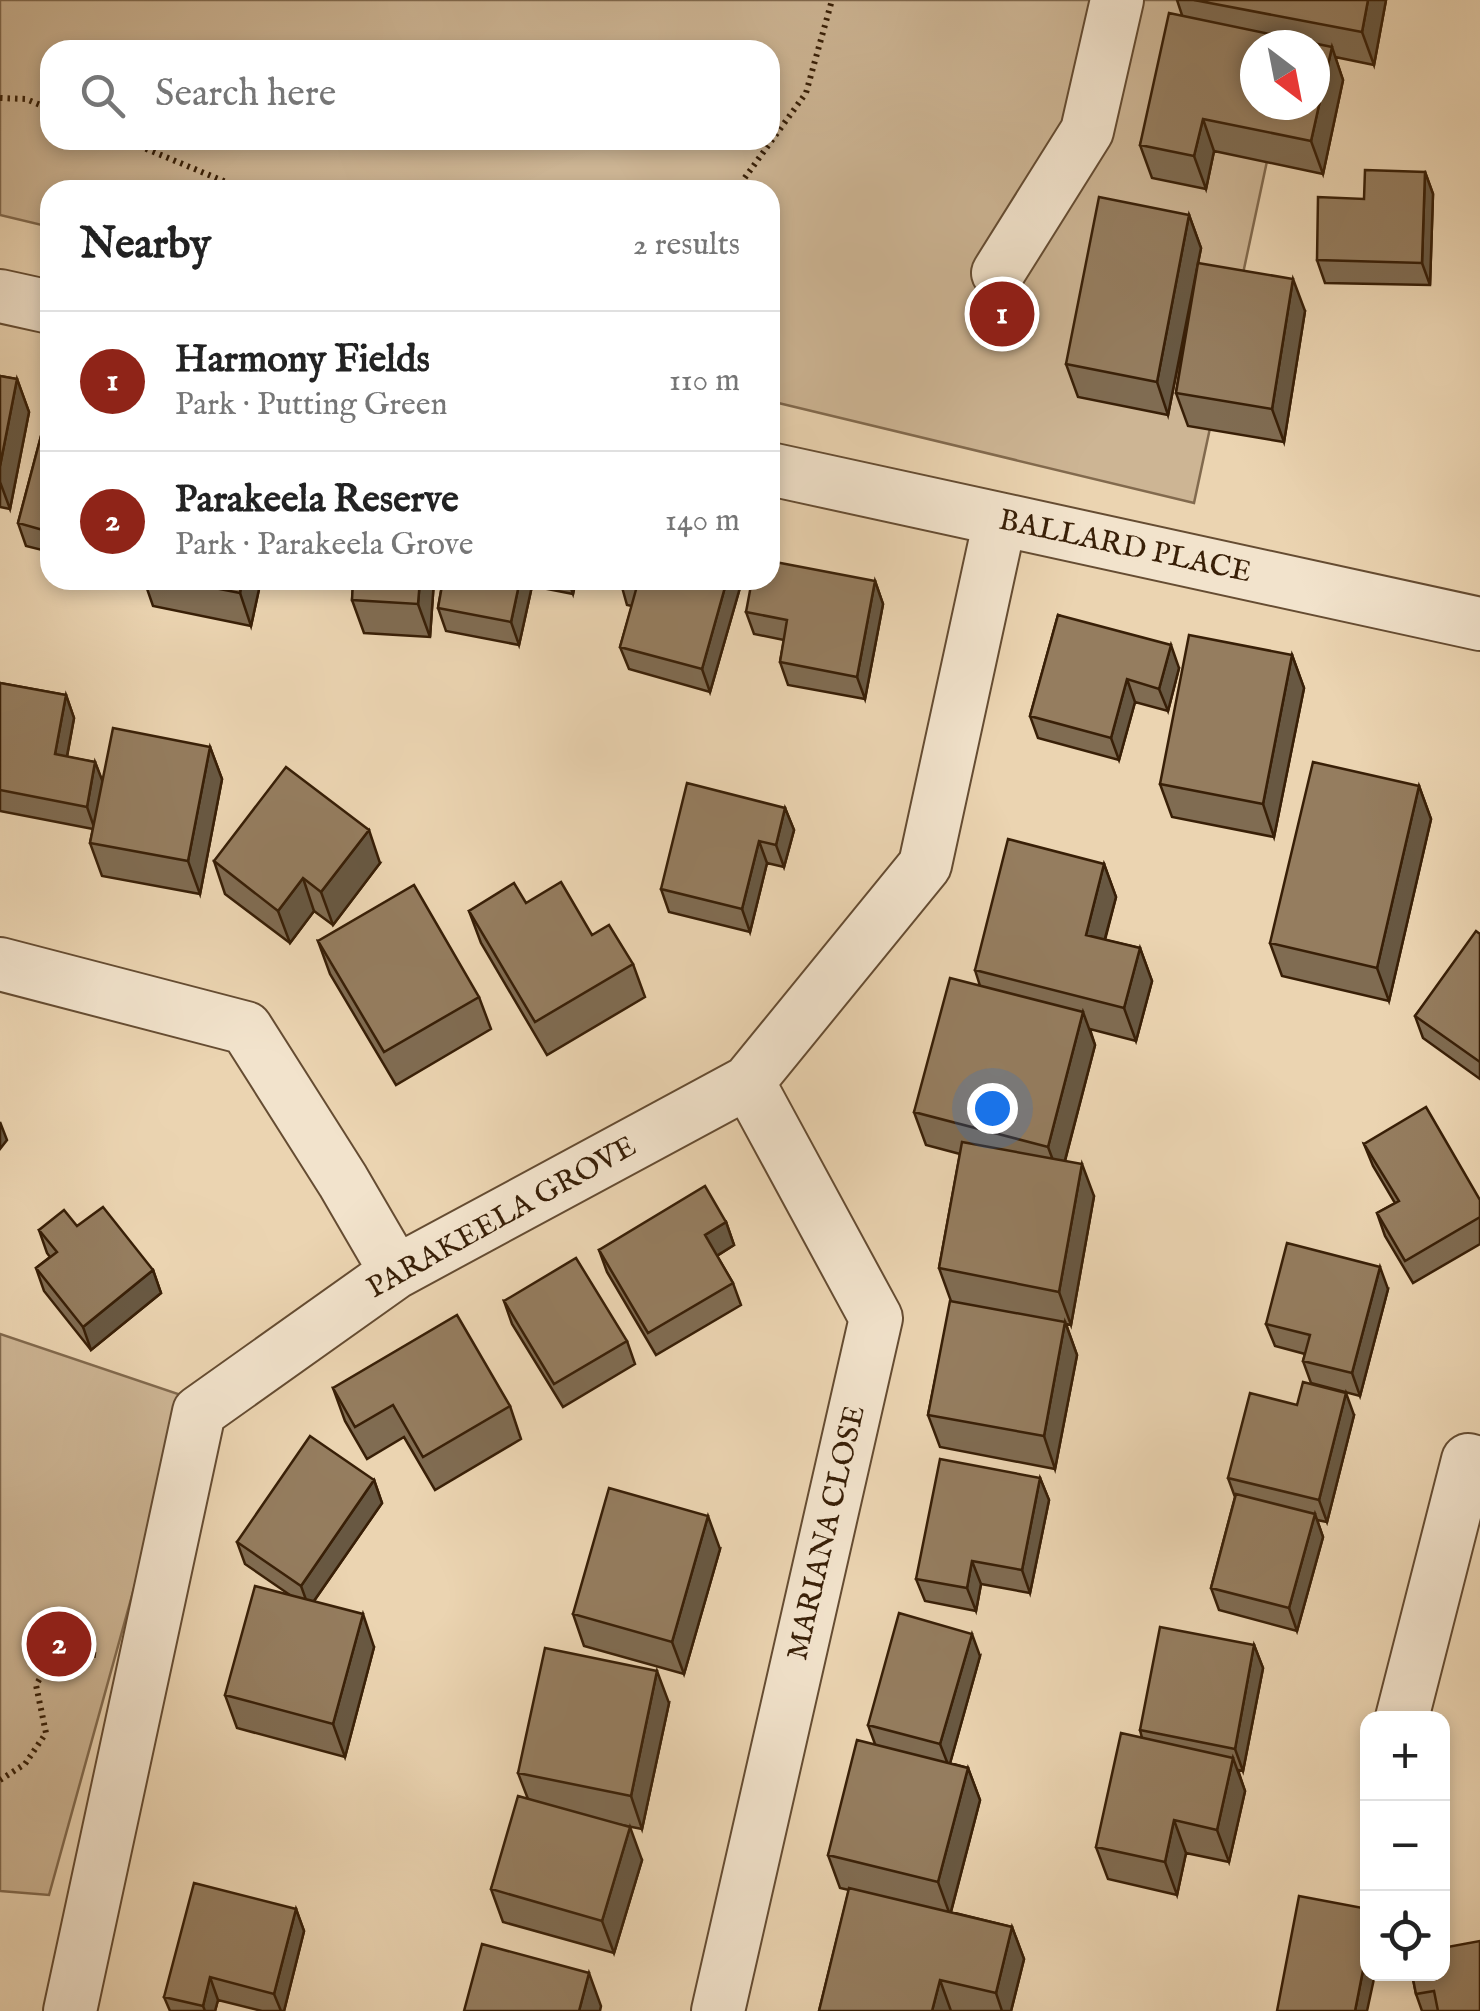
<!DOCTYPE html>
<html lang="en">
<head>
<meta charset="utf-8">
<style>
  body { margin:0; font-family:"IM FELL English",serif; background:#f6f6f6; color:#222 }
  .controls { position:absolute; right:30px; bottom:30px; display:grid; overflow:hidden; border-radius:20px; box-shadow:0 5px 15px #0003 }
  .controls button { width:90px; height:90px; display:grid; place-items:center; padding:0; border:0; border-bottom:2px solid #e0e0e0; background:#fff; color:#222; font:50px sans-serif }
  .compass { position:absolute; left:1240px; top:30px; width:90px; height:90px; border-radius:50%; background:#fff; box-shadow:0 5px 15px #0003; rotate:148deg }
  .you { position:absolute; left:992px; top:1108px; width:35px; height:35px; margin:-25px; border:8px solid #fff; border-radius:50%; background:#1a73e8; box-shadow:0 0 0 15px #1a73e833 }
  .badge { display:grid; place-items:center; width:65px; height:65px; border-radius:50%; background:#8f2418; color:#fff; font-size:32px; font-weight:700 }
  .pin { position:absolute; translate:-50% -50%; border:5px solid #fff; box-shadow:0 2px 10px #0006 }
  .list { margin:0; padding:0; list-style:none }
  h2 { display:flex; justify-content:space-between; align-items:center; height:130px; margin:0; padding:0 40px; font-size:42px }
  h2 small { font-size:32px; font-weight:400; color:#767676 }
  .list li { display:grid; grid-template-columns:65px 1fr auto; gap:30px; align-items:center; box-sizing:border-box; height:140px; padding:0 40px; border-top:2px solid #e0e0e0 }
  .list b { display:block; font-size:38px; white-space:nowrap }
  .list p { margin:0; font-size:32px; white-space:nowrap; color:#767676 }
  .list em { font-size:32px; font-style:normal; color:#767676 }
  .icon { flex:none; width:55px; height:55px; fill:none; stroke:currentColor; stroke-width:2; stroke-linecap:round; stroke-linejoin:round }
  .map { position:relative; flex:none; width:1480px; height:2011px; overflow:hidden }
  .search { position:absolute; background:#fff; box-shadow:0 5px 15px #0003; left:40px; top:40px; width:740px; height:110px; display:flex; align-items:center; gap:25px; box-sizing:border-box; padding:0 35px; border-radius:30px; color:#767676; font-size:38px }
  .panel { position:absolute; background:#fff; box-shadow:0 5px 15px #0003; left:40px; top:180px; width:740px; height:410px; border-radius:30px }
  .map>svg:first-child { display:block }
  .green { fill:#cdb594; stroke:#826a4e; stroke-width:2.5; fill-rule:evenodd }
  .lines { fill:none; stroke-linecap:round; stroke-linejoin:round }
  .minor-casing { stroke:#654c32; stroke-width:56 }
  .path { stroke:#381f07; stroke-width:6; stroke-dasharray:2.5 5; stroke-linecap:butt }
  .minor { stroke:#f2e3cc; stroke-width:52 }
  .wall { fill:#806c52; stroke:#381f07; stroke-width:2.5 }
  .shaded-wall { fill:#685842; stroke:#381f07; stroke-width:2.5 }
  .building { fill:#957d5f; stroke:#381f07; stroke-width:2.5; fill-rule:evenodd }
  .labels { text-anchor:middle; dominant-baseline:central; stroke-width:8; stroke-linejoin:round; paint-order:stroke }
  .street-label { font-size:30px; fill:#381f07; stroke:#f2e3cc }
</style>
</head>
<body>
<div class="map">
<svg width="1480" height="2011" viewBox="0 0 1480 2011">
  <rect width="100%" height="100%" fill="#ebd4b1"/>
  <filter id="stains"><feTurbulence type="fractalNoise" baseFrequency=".002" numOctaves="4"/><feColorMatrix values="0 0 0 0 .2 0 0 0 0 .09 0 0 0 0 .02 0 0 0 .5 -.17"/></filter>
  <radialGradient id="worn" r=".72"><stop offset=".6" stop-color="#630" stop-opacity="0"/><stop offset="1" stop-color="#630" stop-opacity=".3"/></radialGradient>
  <path class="green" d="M0 0H1302L1255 45V105H1279L1194 503 770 401V190H50V227L0 215ZM50 50H770V140H50Z
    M0 1334 187 1397 49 1895 0 1891Z"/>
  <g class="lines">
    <g class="minor-casing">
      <path id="minor" d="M998 273 1087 131 1117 0
        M0 296 50 307
        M770 469 1480 624
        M0 964 246 1028 343 1181 396 1272
        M1402 1718 1468 1460 1480 1463
        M70 2011 199 1412 396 1272 748 1082 925 865 1000 520
        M718 2011 876 1318 748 1082"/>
    </g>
    <path class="path" d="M0 98 26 99 50 109
      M125 140 245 190
      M736 190 806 93 832 0
      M0 1780 25 1764 46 1733 36 1685 48 1665 88 1654 96 1655"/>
    <use href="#minor" class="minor"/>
  </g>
  <path class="wall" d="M1177 0H1386L1374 65 1335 57 1343 80 1323 174 1214 151 1206 189 1152 178 1140 145 1182 15Z
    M1425 172 1433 194 1430 285 1325 283 1317 260 1364 199Z
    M1189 215 1201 248 1198 263 1305 311 1284 442 1188 426 1176 393 1194 285 1168 415 1078 397 1066 364Z
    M0 376 17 379 29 412 10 509 0 507Z
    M50 402V552L26 546 18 523Z
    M144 580H261L251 626 153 606Z
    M309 580H434L430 637 364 633 352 600 353 588 311 586Z
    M443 580H576L573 594 532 586 519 645 446 631 438 608Z
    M620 580H739L741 584 710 692 629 669 620 647 632 606 627 605Z
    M875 581 883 604 865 699 788 685 780 662 784 640 754 634 746 612Z
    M1058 615 1179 668 1168 711 1135 702 1119 760 1038 738 1030 716Z
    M1292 655 1304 688 1274 837 1172 817 1160 784Z
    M0 683 66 695 74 718 67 757 95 762 102 781 210 747 222 779 200 894 102 876 90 843 93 829 0 811Z
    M1419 786 1431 819 1389 1001 1282 976 1270 943Z
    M785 808 794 830 784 867 767 863 750 932 669 912 661 889Z
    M214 861 380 863 333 925 314 911 290 943 225 894Z
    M1104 864 1116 897 1105 940 1140 948 1152 981 1136 1041 1090 1029 1095 1045 1065 1161 1094 1196 1071 1325 1066 1324 1077 1355 1055 1469 940 1447 928 1415 951 1301 939 1268 960 1154 926 1145 914 1112 980 986 975 970Z
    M526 903 592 935 633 964 645 997 547 1055 481 943 469 911Z
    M1480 934V1079L1423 1038 1415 1016Z
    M318 941 479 997 491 1029 396 1085 330 974Z
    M1364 1144 1480 1200V1244L1413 1283 1385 1236 1377 1213 1395 1203 1373 1166Z
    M726 1222 734 1245 717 1256 733 1283 741 1305 656 1355 607 1272 599 1250Z
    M77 1226 153 1270 161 1293 91 1350 44 1291 36 1268 50 1257 47 1253 39 1230Z
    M1388 1289 1360 1396 1311 1383 1303 1361 1305 1354 1275 1346 1266 1324Z
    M504 1301 627 1341 635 1364 563 1407 512 1324Z
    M333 1388 510 1406 521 1439 435 1490 404 1437 367 1459 345 1421Z
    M1297 1405 1354 1415 1327 1522 1317 1520 1323 1537 1297 1631 1219 1610 1211 1588 1235 1497 1228 1478Z
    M1040 1478 1049 1500 1030 1593 981 1584 976 1611 925 1601 916 1579Z
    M374 1480 382 1503 314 1601 374 1647 345 1757 237 1728 225 1695 290 1595 245 1564 237 1542Z
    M720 1549 684 1674 584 1646 573 1614Z
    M1254 1645 1263 1668 1243 1771 1238 1770 1245 1791 1229 1862 1186 1853 1177 1895 1108 1879 1096 1847 1142 1738 1140 1730Z
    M980 1656 950 1763 968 1768 980 1800 951 1912 1012 1927 1024 1959 1011 2011H819L849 1890 840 1888 828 1855 875 1744 868 1725Z
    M669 1703 642 1829 617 1824 642 1860 614 1953 503 1922 491 1889 528 1799 518 1773Z
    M296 1909 304 1931 284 2011H262L218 2000 215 2011H170L164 1997Z
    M1412 1974 1480 2011H1422L1416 1994Z"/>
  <path class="shaded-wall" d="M1368 0H1386L1374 65 1362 32Z
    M1332 47 1343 80 1323 174 1311 141Z
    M1203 119 1214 151 1206 189 1194 156Z
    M1425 172 1433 194 1430 285 1422 263Z
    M1189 215 1201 248 1168 415 1157 382Z
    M1293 279 1305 311 1284 442 1272 409Z
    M17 379 29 412 10 509 0 482V466Z
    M242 580H261L251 626 240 593Z
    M420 580H434L430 637 418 604Z
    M520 580H529L532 586 519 645 511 622Z
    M568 580H576L573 594Z
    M727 580H739L741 584 710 692 702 669Z
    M875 581 883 604 865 699 857 677Z
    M1171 645 1179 668 1168 711 1159 689Z
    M1292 655 1304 688 1274 837 1263 804Z
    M1127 679 1135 702 1119 760 1111 738Z
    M66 695 74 718 63 777 55 754Z
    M210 747 222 779 200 894 188 861Z
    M95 762 104 785 95 830 87 807Z
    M1419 786 1431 819 1389 1001 1377 968Z
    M785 808 794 830 784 867 776 845Z
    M369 830 380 863 333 925 321 892Z
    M759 841 767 863 750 932 742 909Z
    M1104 864 1116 897 1097 968 1086 935Z
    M303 878 314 911 290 943 278 911Z
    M1140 948 1152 981 1136 1041 1124 1008Z
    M1083 1012 1095 1045 1060 1179 1048 1147Z
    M0 1122 7 1140 0 1149Z
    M1082 1164 1094 1196 1071 1325 1059 1292Z
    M726 1222 734 1245 713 1258 705 1235Z
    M1380 1267 1388 1289 1360 1396 1352 1373Z
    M153 1270 161 1293 91 1350 83 1327Z
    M1065 1322 1077 1355 1055 1469 1044 1436Z
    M1346 1393 1354 1415 1327 1522 1319 1500Z
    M1040 1478 1049 1500 1030 1593 1022 1570Z
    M374 1480 382 1503 309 1608 301 1586Z
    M1315 1514 1323 1537 1297 1631 1289 1608Z
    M708 1516 720 1549 684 1674 672 1642Z
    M972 1561 981 1584 976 1611 967 1588Z
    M363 1614 374 1647 345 1757 333 1724Z
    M972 1634 980 1656 949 1767 940 1744Z
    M1254 1645 1263 1668 1243 1771 1235 1749Z
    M657 1671 669 1703 642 1829 631 1796Z
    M1233 1758 1245 1791 1229 1862 1217 1830Z
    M968 1768 980 1800 950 1915 938 1882Z
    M1174 1820 1186 1853 1177 1895 1165 1862Z
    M630 1827 642 1860 614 1953 602 1921Z
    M296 1909 304 1931 284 2011H281L274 1994Z
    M1012 1927 1024 1959 1011 2011H1002L996 1993Z
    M1368 1945V1974H1375L1367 2011H1355Z
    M589 1973 601 2006 600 2011H579Z
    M210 1977 218 2000 215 2011H205L203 2006Z
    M940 1980 951 2011H932Z"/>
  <path class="building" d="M1194 0H1368L1362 32Z
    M1169 13 1332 47 1311 141 1203 119 1194 156 1140 145ZM1255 45H1315V105H1255Z
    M1365 170 1425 172 1422 263 1317 260 1318 197 1364 199Z
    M1099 197 1189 215 1157 382 1066 364Z
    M1198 263 1293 279 1272 409 1176 393Z
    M0 376 17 379 0 466Z
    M50 402V532L18 523Z
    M770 561 875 581 857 677 780 662 787 620 746 612 752 580H770Z
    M174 580H242L240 593Z
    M353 580H420L418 604 352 600Z
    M443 580H520L511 622 438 608Z
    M620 580H727L702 669 620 647 637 586 619 582Z
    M1058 615 1171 645 1159 689 1127 679 1111 738 1030 716Z
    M1189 635 1292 655 1263 804 1160 784Z
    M0 683 66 695 55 754 95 762 87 807 0 790Z
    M113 728 210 747 188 861 90 843Z
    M1313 762 1419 786 1377 968 1270 943Z
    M286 767 369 830 321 892 303 878 278 911 214 861Z
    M687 783 785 808 776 845 759 841 742 909 661 889Z
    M1008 839 1104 864 1086 935 1140 948 1124 1008 975 970Z
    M561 882 592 935 609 925 633 964 535 1022 469 911 514 883 526 903Z
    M414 885 479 997 384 1052 318 941Z
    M1476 931 1480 934V1062L1415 1016Z
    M950 978 1083 1012 1048 1147 914 1112Z
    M1426 1107 1480 1200V1217L1405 1261 1377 1213 1399 1201 1364 1144Z
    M962 1142 1082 1164 1059 1292 939 1268Z
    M705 1186 726 1222 705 1235 733 1283 648 1333 599 1250Z
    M103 1207 153 1270 83 1327 36 1268 57 1252 39 1230 64 1210 77 1226Z
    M1287 1243 1380 1267 1352 1373 1303 1361 1310 1335 1266 1324Z
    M576 1258 627 1341 554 1384 504 1301Z
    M950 1301 1065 1322 1044 1436 928 1415Z
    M457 1315 510 1406 423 1457 393 1405 355 1427 333 1388Z
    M1303 1382 1346 1393 1319 1500 1228 1478 1250 1393 1297 1405Z
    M310 1436 374 1480 301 1586 237 1542Z
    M940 1459 1040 1478 1022 1570 972 1561 967 1588 916 1579Z
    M609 1488 708 1516 672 1642 573 1614Z
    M1236 1494 1315 1514 1289 1608 1211 1588Z
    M255 1586 363 1614 333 1724 225 1695Z
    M899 1613 972 1634 940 1744 868 1725Z
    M1160 1627 1254 1645 1235 1749 1140 1730Z
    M545 1648 657 1671 631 1796 518 1773Z
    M1121 1733 1233 1758 1217 1830 1174 1820 1165 1862 1096 1847Z
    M857 1740 968 1768 938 1882 828 1855Z
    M518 1796 630 1827 602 1921 491 1889Z
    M194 1883 296 1909 274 1994 210 1977 203 2006 164 1997Z
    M849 1888 1012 1927 996 1993 940 1980 932 2011H819Z
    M1299 1896 1368 1909V1945L1355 2011H1277Z
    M1480 1941V2011H1438L1434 1991 1416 1994 1412 1974H1442V1948Z
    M482 1944 589 1973 579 2011H464Z"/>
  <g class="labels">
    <g class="street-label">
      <text transform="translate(1125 547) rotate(12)">BALLARD PLACE</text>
      <text transform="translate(502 1218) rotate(-29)">PARAKEELA GROVE</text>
      <text transform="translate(827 1533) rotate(-77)">MARIANA CLOSE</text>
    </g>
  </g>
  <rect width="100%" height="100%" filter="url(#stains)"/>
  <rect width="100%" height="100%" fill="url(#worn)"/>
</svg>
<div class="controls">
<button>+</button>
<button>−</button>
<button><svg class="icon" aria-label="locate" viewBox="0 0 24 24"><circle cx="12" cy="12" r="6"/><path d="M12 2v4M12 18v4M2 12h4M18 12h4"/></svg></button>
</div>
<svg class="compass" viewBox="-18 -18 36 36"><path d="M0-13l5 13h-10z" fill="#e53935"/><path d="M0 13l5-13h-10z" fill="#767676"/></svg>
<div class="you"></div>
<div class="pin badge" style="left:1002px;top:314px">1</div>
<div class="pin badge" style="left:59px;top:1644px">2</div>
<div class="search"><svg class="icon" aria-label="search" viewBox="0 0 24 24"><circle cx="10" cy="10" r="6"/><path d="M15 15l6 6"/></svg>Search here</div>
<section class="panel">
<h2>Nearby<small>2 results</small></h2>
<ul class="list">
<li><span class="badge">1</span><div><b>Harmony Fields</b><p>Park · Putting Green</p></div><em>110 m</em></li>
<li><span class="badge">2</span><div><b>Parakeela Reserve</b><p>Park · Parakeela Grove</p></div><em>140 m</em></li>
</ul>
</section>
</div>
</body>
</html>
